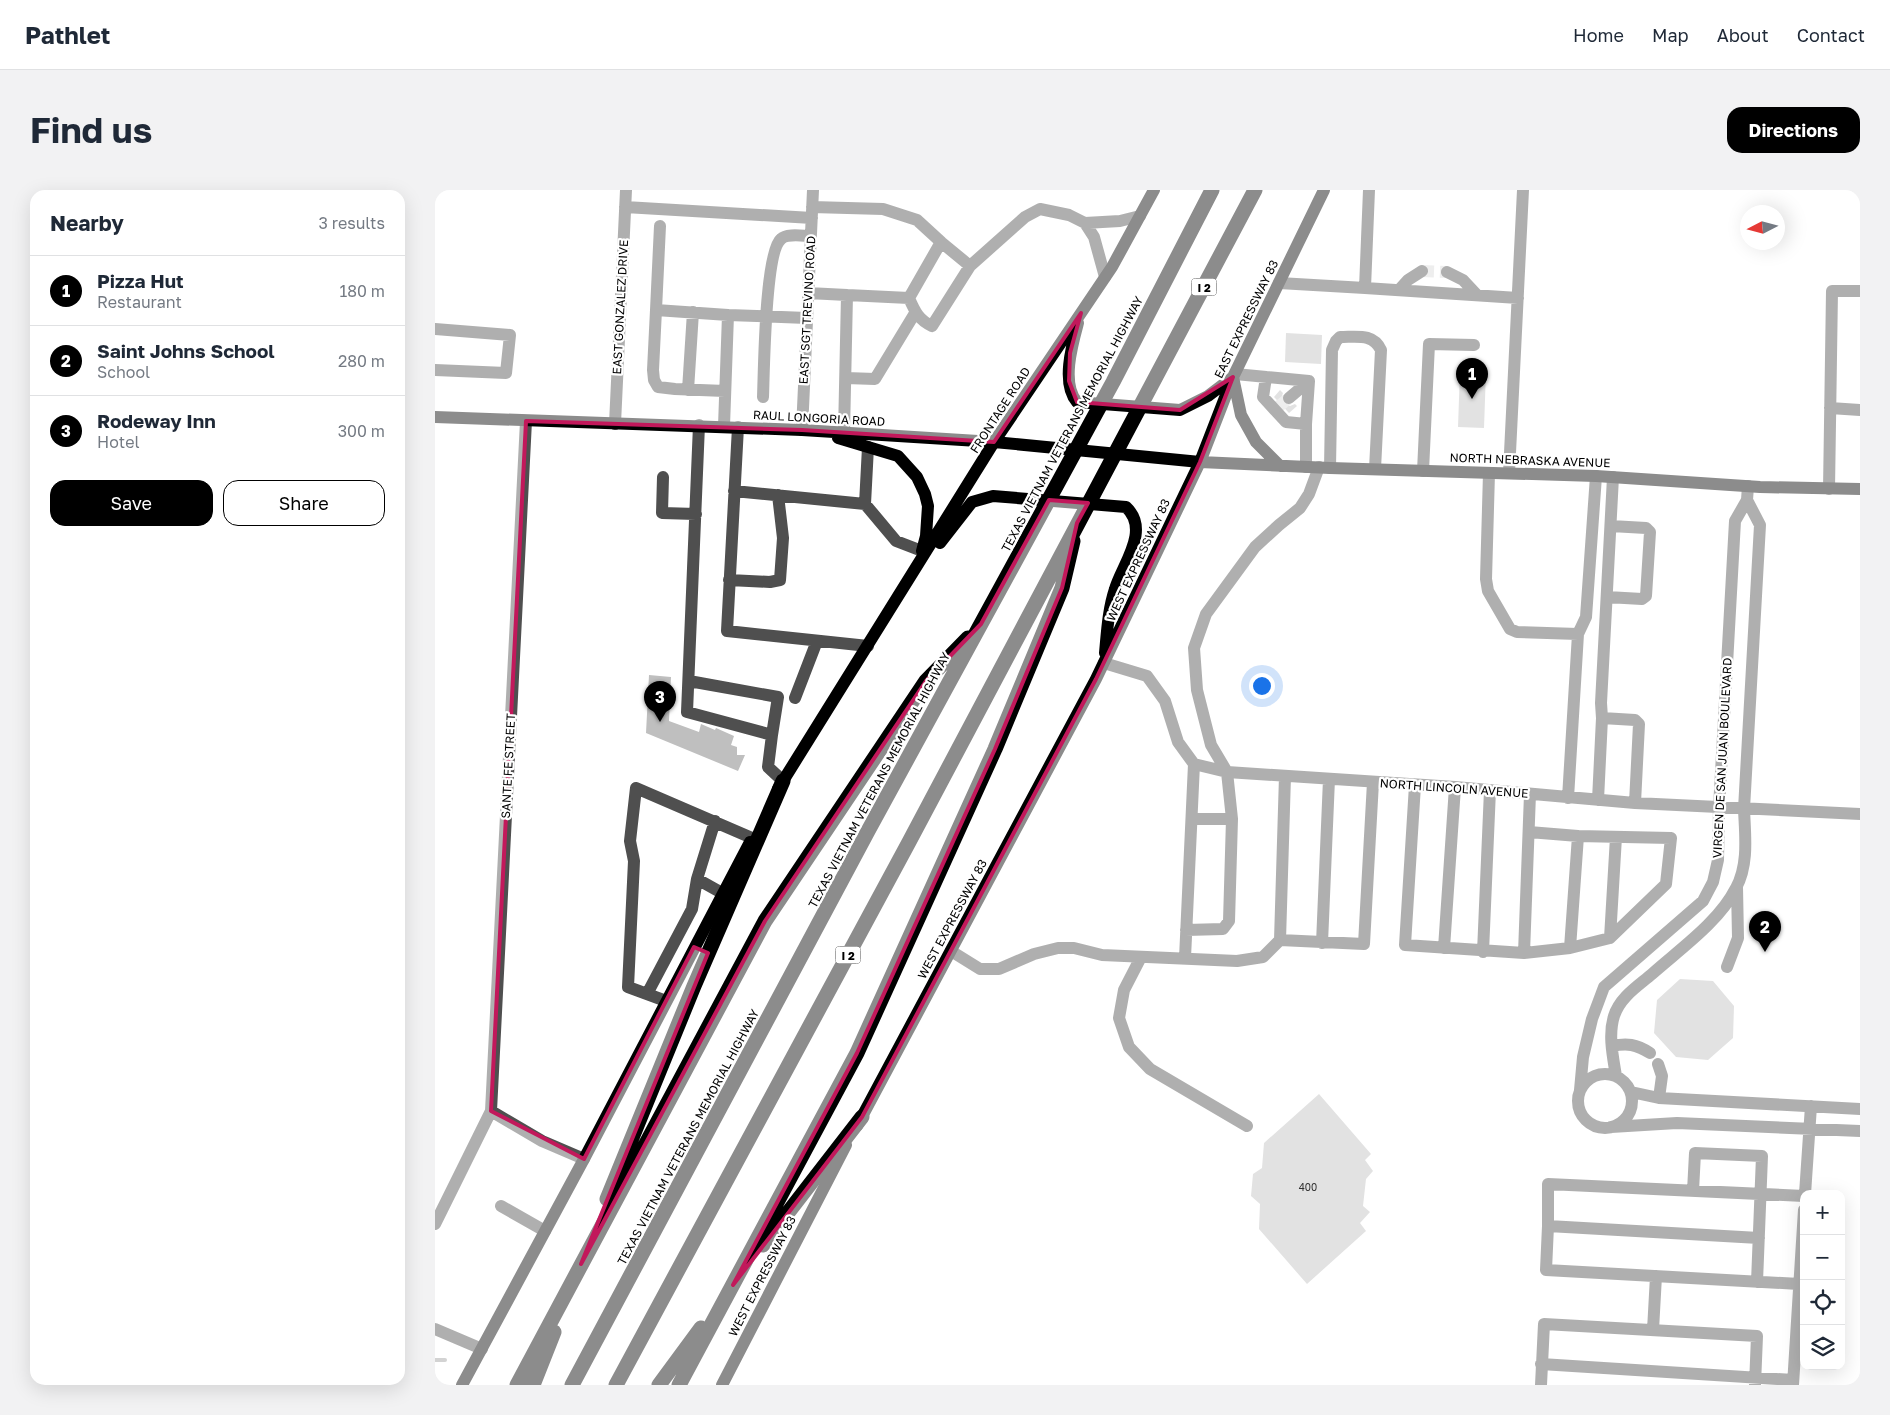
<!DOCTYPE html>
<html lang="en">
<head>
<meta charset="utf-8">
<style>
  body { margin:0; font-family:"Golos Text",sans-serif; background:#f2f2f3; color:#1f2937 }
  .controls { position:absolute; right:15px; bottom:15px; display:grid; overflow:hidden; border-radius:10px; box-shadow:0 5px 20px #0002 }
  .controls button { width:45px; height:45px; display:grid; place-items:center; padding:0; border:0; border-bottom:1px solid #e0e1e3; background:#fff; color:#1f2937; font:25px sans-serif }
  .compass { position:absolute; left:1305px; top:15px; width:45px; height:45px; border-radius:50%; background:#fff; box-shadow:0 5px 20px #0002; rotate:264deg }
  .you { position:absolute; left:826px; top:495px; width:18px; height:18px; margin:-12px; border:4px solid #fff; border-radius:50%; background:#1a73e8; box-shadow:0 0 0 8px #1a73e833 }
  .badge { display:grid; place-items:center; width:32px; height:32px; border-radius:50%; background:#000; color:#fff; font-size:16px; font-weight:700 }
  .pin { position:absolute; translate:-50% -41px; filter:drop-shadow(0 1px 2px #0008) }
  .pin::after { content:''; position:absolute; top:26px; width:18px; height:15px; background:inherit; clip-path:polygon(0 0,100% 0,50% 100%) }
  .list { margin:0; padding:0; list-style:none }
  h2 { display:flex; justify-content:space-between; align-items:center; height:65px; margin:0; padding:0 20px; font-size:21px }
  h2 small { font-size:16px; font-weight:400; color:#747a83 }
  .list li { display:grid; grid-template-columns:32px 1fr auto; gap:15px; align-items:center; box-sizing:border-box; height:70px; padding:0 20px; border-top:1px solid #e0e1e3 }
  .list b { display:block; font-size:19px; white-space:nowrap }
  .list p { margin:0; font-size:16px; white-space:nowrap; color:#747a83 }
  .list em { font-size:16px; font-style:normal; color:#747a83 }
  .actions { display:flex; gap:10px; padding:15px 20px }
  .actions a { flex:1; padding:11px 0; border:1px solid #000; border-radius:15px; text-align:center; font-size:18px; color:#000 }
  .actions .main { background:#000; color:#fff }
  .icon { flex:none; width:28px; height:28px; fill:none; stroke:currentColor; stroke-width:2; stroke-linecap:round; stroke-linejoin:round }
  .map { position:relative; flex:none; width:1425px; height:1195px; overflow:hidden; border-radius:15px }
  header { display:flex; align-items:center; gap:30px; box-sizing:border-box; height:70px; padding:0 25px; background:#fff; border-bottom:1px solid #e0e1e3 }
  header strong { font-size:24px }
  nav { display:flex; gap:28px; margin-inline-start:auto; font-size:18px }
  .intro { display:flex; align-items:center; justify-content:space-between; box-sizing:border-box; height:120px; padding:0 30px }
  h1 { margin:0; font-size:35px }
  .button { padding:12px 22px; border-radius:15px; background:#000; color:#fff; font-size:18px; font-weight:700 }
  main { display:flex; gap:30px; padding:0 30px }
  aside { flex:1; background:#fff; border-radius:15px; box-shadow:0 5px 20px #0002 }
  .map>svg:first-child { display:block }
  .lines { fill:none; stroke-linecap:round; stroke-linejoin:round }
  .stream { stroke:#9d9d9d; stroke-width:4 }
  .building { fill:#bfbfbf }
  .minor-tunnel { stroke:#d9d9d9; stroke-width:12; stroke-dasharray:12 6; stroke-linecap:butt }
  .minor { stroke:#4f4f4f; stroke-width:12 }
  .major { stroke:#000; stroke-width:12 }
  .highway { stroke:#000; stroke-width:15 }
  .marked { fill:none; stroke:#c2185b; stroke-width:4; stroke-linejoin:round }
  .labels { text-anchor:middle; dominant-baseline:central; stroke-width:4.5; stroke-linejoin:round; paint-order:stroke }
  .number-label { font-size:10px; fill:#303030 }
  .shield { fill:#fff; stroke:#4c4c4c; stroke-width:1 }
  .shield-label { font-size:11px; font-weight:bold; fill:#000 }
  .street-label { font-size:12px; fill:#000; stroke:#fff }
</style>
</head>
<body>
<header>
<strong>Pathlet</strong>
<nav><a>Home</a><a>Map</a><a>About</a><a>Contact</a></nav>
</header>
<div class="intro"><h1>Find us</h1><a class="button">Directions</a></div>
<main>
<aside>
<h2>Nearby<small>3 results</small></h2>
<ul class="list">
<li><span class="badge">1</span><div><b>Pizza Hut</b><p>Restaurant</p></div><em>180 m</em></li>
<li><span class="badge">2</span><div><b>Saint Johns School</b><p>School</p></div><em>280 m</em></li>
<li><span class="badge">3</span><div><b>Rodeway Inn</b><p>Hotel</p></div><em>300 m</em></li>
</ul>
<div class="actions"><a class="main">Save</a><a>Share</a></div>
</aside>
<div class="map">
<svg width="1425" height="1195" viewBox="0 0 1425 1195">
  <rect width="100%" height="100%" fill="#fff"/>
  <g class="lines">
    <path class="stream" d="M0 1170H10"/>
  </g>
  <path class="building" d="M851 143 887 145 886 174 850 172Z
    M1025 180 1051 181 1049 238 1023 237Z
    M845 200 848 203 846 209 848 214 855 216 860 214 862 216 854 223 839 207Z
    M214 485 236 487 234 531 264 542 266 534 280 540 281 538 299 546 296 555 302 557V565H310L303 581 211 543Z
    M1245 789 1278 791 1299 816 1298 848 1273 870 1241 867 1219 843 1222 810Z
    M884 904 936 964 930 970 938 981 931 989 928 1016 935 1022 925 1033 931 1041 872 1094 824 1039 825 1014 816 1006 818 984 827 978 829 953Z"/>
  <g class="lines">
    <path class="minor-tunnel" d="M987 81 1012 82
      M843 217 854 208"/>
    <path class="minor" d="M934 0 930 98 1083 108
      M190 17 377 28
      M377 17 448 19 482 30 506 52 474 108 412 105
      M650 33 659 47 670 87
      M225 36 221 120 293 125
      M506 52 535 76
      M1012 82 1028 90 1042 105
      M844 93 930 98
      M964 100 973 90 987 81
      M373 103 412 105 409 243
      M474 108C480 122 484 130 497 136L535 76 590 27 605 19 634 25 650 33 685 31 705 26
      M221 120 218 180 219 190 223 197 240 199 290 201
      M0 139 75 145 71 183 0 180
      M800 184 874 191 871 234V277
      M831 187 828 207 851 232 871 234
      M411 188 440 189 480 123
      M253 200 258 122
      M328 207C329 182 330 62 346 49 352 43 368 46 376 46
      M854 208 874 191
      M1395 218 1425 220
      M180 234 191 0
      M289 236 293 125 372 128
      M303 237 292 441 433 456
      M367 240 378 0
      M895 278 897 160 901 151 905 147C922 147 938 143 946 160L940 279
      M988 281 994 154 1039 155
      M1054 283 1051 389 1053 401 1075 439 1082 442 1143 444
      M1074 283 1088 0
      M228 287 227 323 261 324
      M1394 299 1397 101H1425
      M299 301 430 314 433 257
      M430 314 461 351 487 361
      M294 390 335 392 345 390 348 348 343 305
      M1172 407 1207 409 1211 406 1215 342 1211 338 1176 336
      M669 473 712 486 730 511 743 552 759 574 792 582 1020 597 1200 613 1425 624
      M254 491 343 507 337 545 252 522C256 426 260 331 264 235
      M360 508 382 451
      M1167 528 1166 513 1178 287
      M337 545 333 577 348 591
      M850 586 845 750 929 754 938 592
      M980 595 970 755 1089 763 1135 758 1175 748 1231 694 1236 648 1143 646
      M1133 608 1143 444 1151 427 1161 286
      M1163 610 1167 528 1200 530 1204 534 1200 613
      M757 629H797
      M280 631 262 689 287 703
      M1094 642 1143 646 1135 758
      M751 740 788 739 794 731 797 629 792 582 776 555 762 500 759 458 771 424 820 357 844 335 865 318 874 304 884 277
      M1175 748 1181 647
      M887 753 894 589
      M1009 758 1020 597
      M516 761 545 779H564L599 764 623 758H639L667 765 802 771 828 767 845 750
      M1048 762 1055 600
      M1089 763 1095 604
      M706 767 689 800 684 828 694 857 715 879 812 936
      M750 768 759 574
      M1292 777 1303 748 1302 697
      M212 804 193 797 199 671 195 651 201 598 317 648
      M231 811 212 804 257 719 262 689
      M1177 856C1192 853 1201 854 1215 863
      M1223 874 1227 886 1224 908
      M1143 911a27 27 0 1 1 54 0a27 27 0 1 1-54 0Z
      M1181 886C1178 867 1173 845 1179 826 1185 807 1203 796 1217 784 1245 759 1284 732 1301 698 1314 674 1310 645 1309 619L1325 335 1312 310
      M1145 900 1148 867 1157 829 1169 797 1268 711 1278 692 1283 670 1284 618 1300 331 1312 310 1313 296
      M1196 902 1224 908 1425 919
      M56 921 107 951 149 969
      M1176 937 1242 933 1425 941
      M1258 1001 1260 963 1327 966 1322 1092
      M1370 1004 1376 916
      M66 1016 110 1041
      M0 1034 56 921 91 231
      M1113 1036 1324 1048
      M1364 1094 1111 1080 1113 1036V994L1369 1006
      M0 1139 47 1159
      M1218 1140 1221 1086
      M1106 1174 1358 1190
      M1106 1195 1109 1134 1322 1146 1320 1195
      M1358 1195 1369 1020"/>
    <path class="major" d="M643 133C637 155 626 194 642 212L745 220 773 206 798 187
      M798 187 806 225 821 252 845 276
      M0 227 367 240 559 252 765 272 895 278 1161 286 1325 297 1425 299
      M403 248 463 266 482 287 490 304 493 316 491 346 487 361
      M505 353 537 312 558 306 691 317C716 340 687 375 680 399 673 420 672 442 670 463
      M343 599 559 252 677 77 719 0
      M422 936 661 489 765 272 798 187 889 0
      M27 1195 149 969 315 652
      M287 1195 411 955"/>
    <path class="highway" d="M172 1009 259 796 348 591
      M328 1055 427 927
      M82 1195 330 731 491 491 533 448
      M98 1195 119 1142
      M137 1195 433 641 678 192 777 0
      M181 1195 474 652 820 0
      M224 1195 266 1138
      M244 1195 422 863 560 559 627 398 638 351"/>
  </g>
  <path d="M0 0H1425V1195H0ZM646 123 635 163 634 191 642 212 745 220 798 187 765 272 661 489 427 927 298 1095 422 863 560 559 627 398 642 333 653 313 614 310 546 434 491 491 330 731 146 1074 273 763 259 757 149 969 56 921 91 231 367 240 559 252Z" fill="#fff" fill-opacity=".55" fill-rule="evenodd"/>
  <path class="marked" d="M646 123 635 163 634 191 642 212 745 220 798 187 765 272 661 489 427 927 298 1095 422 863 560 559 627 398 642 333 653 313 614 310 546 434 491 491 330 731 146 1074 273 763 259 757 149 969 56 921 91 231 367 240 559 252Z"/>
  <g class="labels">
    <g class="number-label">
      <text x="873" y="997">400</text>
    </g>
    <g class="shield">
      <rect x="756.5" y="88.5" width="25" height="17" rx="4"/>
      <rect x="400.5" y="756.5" width="25" height="17" rx="4"/>
    </g>
    <g class="shield-label">
      <text x="769" y="97">I 2</text>
      <text x="413" y="765">I 2</text>
    </g>
    <g class="street-label">
      <text transform="translate(185 117) rotate(-87)">EAST GONZALEZ DRIVE</text>
      <text transform="translate(372 120) rotate(-87)">EAST SGT TREVINO ROAD</text>
      <text transform="translate(811 129) rotate(-64)">EAST EXPRESSWAY 83</text>
      <text transform="translate(565 220) rotate(-57)">FRONTAGE ROAD</text>
      <text transform="translate(384 228) rotate(3)">RAUL LONGORIA ROAD</text>
      <text transform="translate(637 234) rotate(-62)">TEXAS VIETNAM VETERANS MEMORIAL HIGHWAY</text>
      <text transform="translate(1095 270) rotate(2)">NORTH NEBRASKA AVENUE</text>
      <text transform="translate(703 370) rotate(-65)">WEST EXPRESSWAY 83</text>
      <text transform="translate(1287 568) rotate(-87)">VIRGEN DE SAN JUAN BOULEVARD</text>
      <text transform="translate(73 576) rotate(-87)">SANTE FE STREET</text>
      <text transform="translate(444 590) rotate(-62)">TEXAS VIETNAM VETERANS MEMORIAL HIGHWAY</text>
      <text transform="translate(1019 598) rotate(4)">NORTH LINCOLN AVENUE</text>
      <text transform="translate(517 729) rotate(-62)">WEST EXPRESSWAY 83</text>
      <text transform="translate(253 947) rotate(-62)">TEXAS VIETNAM VETERANS MEMORIAL HIGHWAY</text>
      <text transform="translate(327 1086) rotate(-63)">WEST EXPRESSWAY 83</text>
    </g>
  </g>
</svg>
<div class="controls">
<button>+</button>
<button>−</button>
<button><svg class="icon" aria-label="locate" viewBox="0 0 24 24"><circle cx="12" cy="12" r="6"/><path d="M12 2v4M12 18v4M2 12h4M18 12h4"/></svg></button>
<button><svg class="icon" aria-label="layers" viewBox="0 0 24 24"><path d="M12 4l9 5-9 5-9-5zM3 14l9 5 9-5"/></svg></button>
</div>
<svg class="compass" viewBox="-18 -18 36 36"><path d="M0-13l5 13h-10z" fill="#e53935"/><path d="M0 13l5-13h-10z" fill="#747a83"/></svg>
<div class="you"></div>
<div class="pin badge" style="left:1037px;top:209px">1</div>
<div class="pin badge" style="left:1330px;top:762px">2</div>
<div class="pin badge" style="left:225px;top:532px">3</div>
</div>
</main>
</body>
</html>
